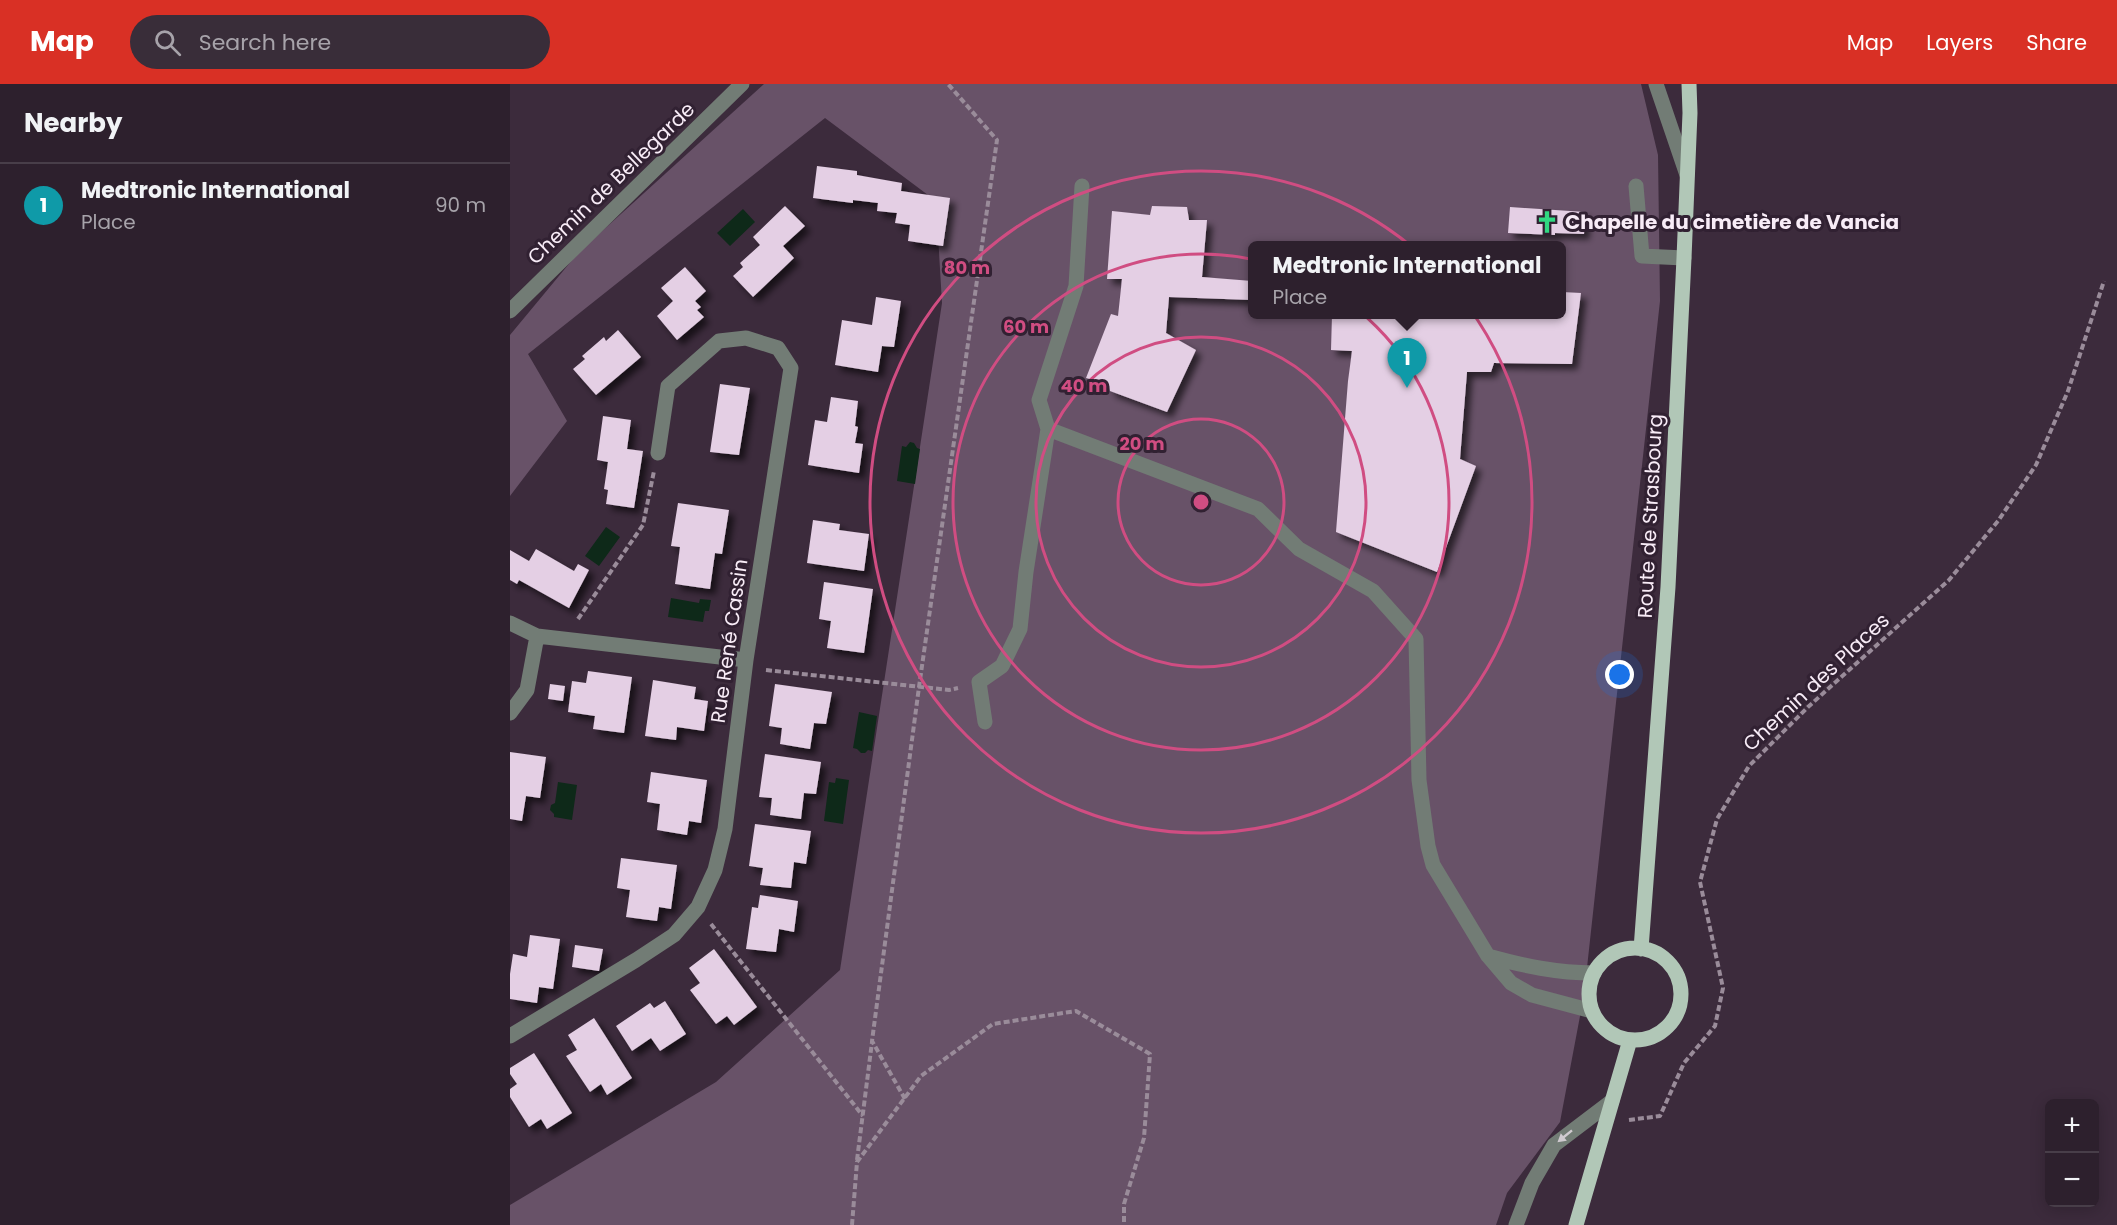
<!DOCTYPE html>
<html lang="en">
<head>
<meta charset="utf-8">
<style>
  body { margin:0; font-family:Poppins,sans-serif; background:#392d39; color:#f1f3f6 }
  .controls { position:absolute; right:18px; bottom:18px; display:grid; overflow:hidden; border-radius:9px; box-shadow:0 3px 15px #0003 }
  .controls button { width:54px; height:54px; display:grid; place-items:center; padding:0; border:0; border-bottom:2px solid #483e49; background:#2d202d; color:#f1f3f6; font:30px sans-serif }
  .you { position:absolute; left:1110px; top:591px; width:21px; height:21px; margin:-15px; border:4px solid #fff; border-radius:50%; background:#1a73e8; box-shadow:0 0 0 9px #1a73e833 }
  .badge { display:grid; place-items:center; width:39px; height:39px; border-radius:50%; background:#d93025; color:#fff; font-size:20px; font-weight:700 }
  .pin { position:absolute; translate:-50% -50px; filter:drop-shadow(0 2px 3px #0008) }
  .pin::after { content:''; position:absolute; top:32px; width:21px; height:18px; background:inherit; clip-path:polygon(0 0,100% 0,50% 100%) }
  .popup { position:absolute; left:738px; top:157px; width:318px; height:78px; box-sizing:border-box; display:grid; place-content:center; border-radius:9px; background:#2d202d; filter:drop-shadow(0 2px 4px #0005); font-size:20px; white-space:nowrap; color:#a7a3aa }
  .popup b { font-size:22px; color:#f1f3f6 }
  .popup::after { content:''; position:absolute; left:50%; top:100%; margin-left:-12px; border:12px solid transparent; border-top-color:#2d202d }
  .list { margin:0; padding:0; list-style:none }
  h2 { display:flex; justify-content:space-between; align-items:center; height:78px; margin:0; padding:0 24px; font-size:26px }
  h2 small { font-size:20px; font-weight:400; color:#a7a3aa }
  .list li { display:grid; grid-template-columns:39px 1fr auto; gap:18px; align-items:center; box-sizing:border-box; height:84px; padding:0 24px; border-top:2px solid #483e49 }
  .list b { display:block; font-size:22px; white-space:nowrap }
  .list p { margin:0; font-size:20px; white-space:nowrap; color:#a7a3aa }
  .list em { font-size:20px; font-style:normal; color:#a7a3aa }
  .icon { flex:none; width:33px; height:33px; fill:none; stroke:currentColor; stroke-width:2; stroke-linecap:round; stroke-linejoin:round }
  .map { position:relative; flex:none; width:1607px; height:1141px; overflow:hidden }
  header { display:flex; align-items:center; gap:36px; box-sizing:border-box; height:84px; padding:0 30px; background:#d93025; color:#fff }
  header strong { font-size:28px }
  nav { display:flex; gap:33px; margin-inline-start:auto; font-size:21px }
  .search { width:420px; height:54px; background:#392d39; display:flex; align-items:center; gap:15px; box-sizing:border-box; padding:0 21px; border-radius:33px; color:#a7a3aa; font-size:22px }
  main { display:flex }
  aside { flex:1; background:#2d202d }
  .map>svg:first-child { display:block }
  .green { fill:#685268; fill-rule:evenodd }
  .water { fill:#0e2919 }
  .building { fill:#e4cfe4; filter:url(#shadow) }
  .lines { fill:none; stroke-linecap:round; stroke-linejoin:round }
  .path { stroke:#9a8c9a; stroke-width:4; stroke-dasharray:6 3; stroke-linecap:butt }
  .minor { stroke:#727c75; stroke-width:15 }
  .major { stroke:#b1c7b7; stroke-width:15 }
  .oneway { fill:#d0cad0 }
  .ring { fill:none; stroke:#d04d82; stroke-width:3 }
  .labels { text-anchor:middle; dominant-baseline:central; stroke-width:6; stroke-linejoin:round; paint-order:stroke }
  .street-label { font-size:20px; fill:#f8ecf7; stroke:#312132 }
  .poi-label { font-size:20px; font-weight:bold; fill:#f8ecf7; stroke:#312132; text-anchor:start }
  .centre { fill:#d04d82; stroke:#312132; stroke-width:3 }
  .ring-label { font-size:18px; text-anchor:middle; font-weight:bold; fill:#d04d82; stroke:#312132; stroke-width:6; stroke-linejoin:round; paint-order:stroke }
</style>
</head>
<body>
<header>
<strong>Map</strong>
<div class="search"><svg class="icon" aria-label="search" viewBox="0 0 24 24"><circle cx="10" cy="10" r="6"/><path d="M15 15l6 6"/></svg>Search here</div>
<nav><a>Map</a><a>Layers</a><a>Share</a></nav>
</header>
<main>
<aside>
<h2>Nearby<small></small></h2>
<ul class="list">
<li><span class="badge" style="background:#0f9aa8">1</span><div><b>Medtronic International</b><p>Place</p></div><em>90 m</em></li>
</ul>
</aside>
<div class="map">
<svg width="1607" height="1141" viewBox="0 0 1607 1141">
  <defs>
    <filter id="shadow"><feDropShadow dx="5.5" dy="5.5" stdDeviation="3" flood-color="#0009"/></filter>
  </defs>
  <rect width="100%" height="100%" fill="#3c2b3c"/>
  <path class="green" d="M254 0H1131L1148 71 1150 217 1074 911 1050 1038 997 1109 986 1141H0V1121L206 998 330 886 432 219 426 117 315 34 18 270 57 337 0 412V251L68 169ZM742 162H1052V230H742Z"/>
  <path class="water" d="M233 125 245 138 220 162 207 149Z
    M400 358 404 359 407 364 410 365 405 400 387 397 392 362 396 363Z
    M96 443 110 453 89 482 75 472Z
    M161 514 189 519 190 515 201 516 199 527H195L193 538 158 533Z
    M349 628 367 632 362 667 358 666 355 669H351L347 665 343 664Z
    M326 694 339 696 333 740 314 737 319 698 325 699Z
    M48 698 67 701 62 736 44 733V730L40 726 41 721 45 719Z"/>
  <path class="building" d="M307 82 347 87V91L392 99 391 107 440 114 433 162 398 157 400 141 385 139 387 129 367 127 368 119 343 116V119L303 114Z
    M275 122 295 142 273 162 284 174 243 213 223 192 233 183 230 179 250 161 243 153Z
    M642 122 677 123 679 136H697L692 193 742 197V216L659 213 656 249 686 266 657 328 600 307 599 300 576 294 601 230 608 232 612 195H597L602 127 640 131Z
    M1000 123 1075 128 1074 150 1045 149V151L998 149Z
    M175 183 196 207 185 217 191 223 187 226 194 233 167 256 147 232 163 217 151 204Z
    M1052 208 1071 209 1062 280 984 279 981 288H957L950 375 966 382 927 488 826 448 838 297 842 267 821 266 822 231H1052Z
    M366 213 391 217 384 263 372 262 368 288 325 281 332 236 362 241Z
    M108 246 131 273 86 311 63 285 75 275 72 272 94 253 96 257Z
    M210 300 240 304 229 371 200 368Z
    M321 313 348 317 345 342 348 343 345 359 353 360 349 389 298 381 305 336 317 338Z
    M93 332 121 336 117 365 133 367 124 424 96 420 98 406 94 405 98 378 87 376Z
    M168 419 219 426 212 470 205 469 200 505 165 500 170 463 161 462Z
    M303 436 330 440 329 446 359 450 354 487 297 479Z
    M26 465 64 487 68 480 79 486 59 524 9 496 7 500 0 496V466L19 477Z
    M314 498 363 505 354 569 317 564 321 537 309 535Z
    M78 587 122 593 114 649 83 645 85 632 58 628 62 597 76 599Z
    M143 596 186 603 184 615 198 617 194 647 167 643 166 656 135 652Z
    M40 600 55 602 53 617 38 615Z
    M265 600 322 608 316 640 304 639 300 665 270 660 272 644 259 642Z
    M0 668 36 673 30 714 16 712 12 737 0 735Z
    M255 670 311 678 306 710 294 709 291 735 260 731 262 714 249 713Z
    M141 688 197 696 191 739 179 737 177 751 147 746 150 720 137 718Z
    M245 740 301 747 296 780 284 778 281 804 250 801 253 784 239 782Z
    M111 774 167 781 161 825 149 823 147 837 116 833 120 806 107 804Z
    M250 811 288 817 284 848 269 845 266 868 236 865 242 823 248 824Z
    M20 851 50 855 43 905 29 903 27 919 0 915V890L3 870 17 873Z
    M65 861 93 865 89 887 62 883Z
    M204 865 247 923 224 941 217 932 206 940 180 906 190 899 179 884Z
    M155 917 176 950 150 967 141 954 122 967 106 942 140 919 144 924Z
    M84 934 122 994 97 1011 91 1000 80 1008 56 972 67 966 58 951Z
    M24 969 62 1029 37 1045 31 1035 19 1043 0 1013V1005L7 1000 0 990V984Z"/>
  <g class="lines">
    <path class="path" d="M68 535 133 441 144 387
      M256 586 439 606 448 604
      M201 840 353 1032
      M395 1015 362 957 409 603 487 56 438 0
      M1119 1036 1150 1032 1174 979 1205 942 1213 904 1190 798 1207 735 1239 682 1298 623 1439 496 1488 437 1526 381 1558 307 1594 197
      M347 1076 362 958
      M342 1141 347 1078 411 992 483 940 566 927 640 970 634 1054 614 1120V1141"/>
    <path class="minor" d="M1146 0 1177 91
      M572 102 566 202 529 316 538 345 748 425 789 465 863 507 906 555 909 696 918 762 923 781 978 872 1001 899 1022 911 1082 927
      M1126 102 1132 172 1174 174
      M0 227 232 0
      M0 539 27 552 236 576
      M0 629 17 606 27 552
      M475 638 469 598 492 582 510 545 516 488 538 345
      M978 872C1014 882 1047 889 1084 889
      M0 952 126 876 164 851 188 823 205 786 215 745 236 576 281 284 268 264 236 254 209 257 158 302 148 369
      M1006 1141 1022 1099 1044 1061 1102 1017"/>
    <path class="major" d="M1079 910a46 46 0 1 1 92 0a46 46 0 1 1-92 0Z
      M1131 865 1158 503 1174 174 1180 29 1179 0
      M1066 1141 1120 956"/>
  </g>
  <defs><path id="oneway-solid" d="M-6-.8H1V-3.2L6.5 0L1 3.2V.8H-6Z" transform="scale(1.5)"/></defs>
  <use class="oneway" href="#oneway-solid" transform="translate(1055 1052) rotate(141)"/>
  <g class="ring">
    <circle cx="691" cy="418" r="83"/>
    <circle cx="691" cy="418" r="165"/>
    <circle cx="691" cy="418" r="248"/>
    <circle cx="691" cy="418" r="331"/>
  </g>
  <defs>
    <g id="church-bare" transform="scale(1.8)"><path d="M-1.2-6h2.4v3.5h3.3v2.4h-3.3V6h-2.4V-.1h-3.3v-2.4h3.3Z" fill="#31d882" stroke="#312132" stroke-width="2.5" paint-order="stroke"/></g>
  </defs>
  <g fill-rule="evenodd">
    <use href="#church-bare" x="1037" y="138"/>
  </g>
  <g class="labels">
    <g class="street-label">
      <text transform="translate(101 99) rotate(-44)">Chemin de Bellegarde</text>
      <text transform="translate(1140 432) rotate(-87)">Route de Strasbourg</text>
      <text transform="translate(219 557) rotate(-82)">Rue René Cassin</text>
      <text transform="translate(1306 598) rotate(-43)">Chemin des Places</text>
    </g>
    <g class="poi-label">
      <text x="1055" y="138">Chapelle du cimetière de Vancia</text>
    </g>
  </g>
  <circle cx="691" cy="418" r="9" class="centre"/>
  <g class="ring-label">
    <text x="457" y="190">80 m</text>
    <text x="516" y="249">60 m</text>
    <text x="574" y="308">40 m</text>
    <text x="632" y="366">20 m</text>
  </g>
</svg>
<div class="controls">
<button>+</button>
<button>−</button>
</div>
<div class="you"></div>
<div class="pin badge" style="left:897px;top:304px;background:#0f9aa8">1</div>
<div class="popup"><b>Medtronic International</b>Place</div>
</div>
</main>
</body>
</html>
